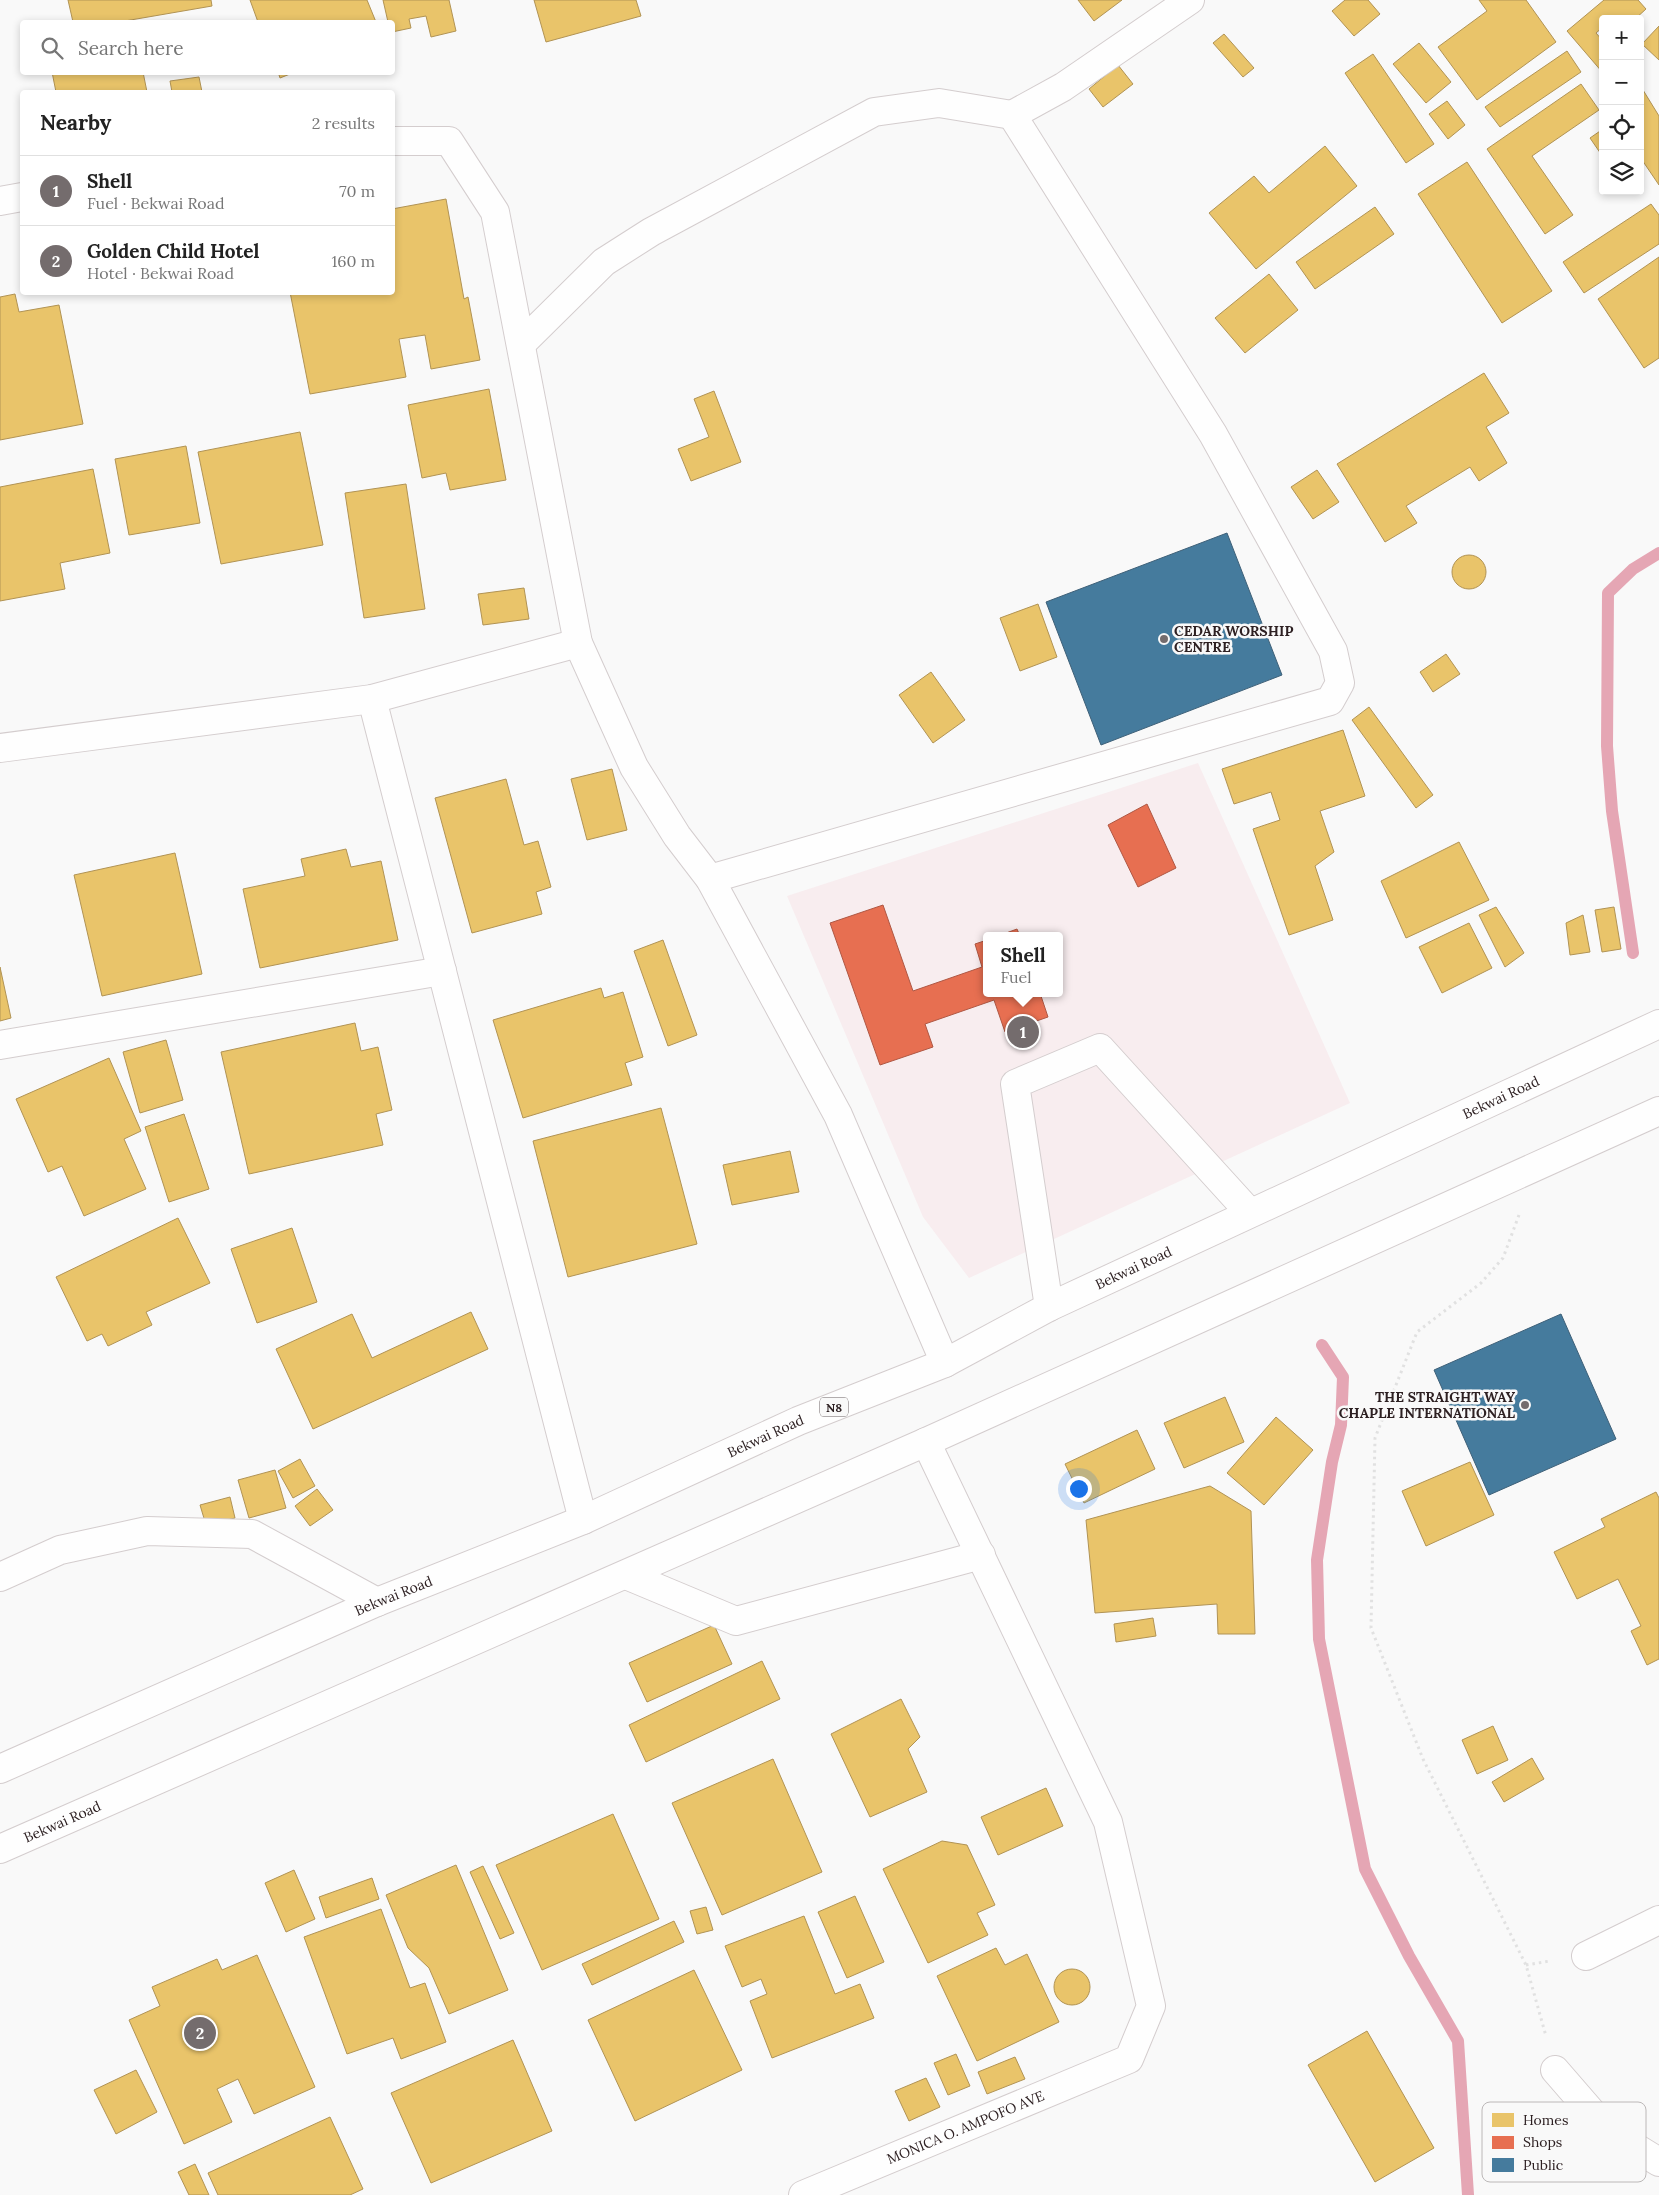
<!DOCTYPE html>
<html lang="en">
<head>
<meta charset="utf-8">
<style>
  body { margin:0; font-family:Lora,serif; background:#f2f2f2; color:#222 }
  .controls { position:absolute; right:15px; top:15px; display:grid; overflow:hidden; border-radius:5px; box-shadow:0 2px 8px #0003 }
  .controls button { width:45px; height:45px; display:grid; place-items:center; padding:0; border:0; border-bottom:1px solid #e0e0e0; background:#fff; color:#222; font:25px sans-serif }
  .you { position:absolute; left:1078px; top:1488px; width:18px; height:18px; margin:-12px; border:4px solid #fff; border-radius:50%; background:#1a73e8; box-shadow:0 0 0 8px #1a73e833 }
  .badge { display:grid; place-items:center; width:32px; height:32px; border-radius:50%; background:#746c6d; color:#fff; font-size:16px; font-weight:700 }
  .pin { position:absolute; translate:-50% -50%; border:2px solid #fff; box-shadow:0 1px 5px #0006 }
  .popup { position:absolute; left:983px; top:932px; width:80px; height:65px; box-sizing:border-box; display:grid; place-content:center; border-radius:5px; background:#fff; filter:drop-shadow(0 1px 4px #0005); font-size:16px; white-space:nowrap; color:#767676 }
  .popup b { font-size:19px; color:#222 }
  .popup::after { content:''; position:absolute; left:50%; top:100%; margin-left:-10px; border:10px solid transparent; border-top-color:#fff }
  .list { margin:0; padding:0; list-style:none }
  h2 { display:flex; justify-content:space-between; align-items:center; height:65px; margin:0; padding:0 20px; font-size:21px }
  h2 small { font-size:16px; font-weight:400; color:#767676 }
  .list li { display:grid; grid-template-columns:32px 1fr auto; gap:15px; align-items:center; box-sizing:border-box; height:70px; padding:0 20px; border-top:1px solid #e0e0e0 }
  .list b { display:block; font-size:19px; white-space:nowrap }
  .list p { margin:0; font-size:16px; white-space:nowrap; color:#767676 }
  .list em { font-size:16px; font-style:normal; color:#767676 }
  .icon { flex:none; width:28px; height:28px; fill:none; stroke:currentColor; stroke-width:2; stroke-linecap:round; stroke-linejoin:round }
  .map { position:relative; flex:none; width:1659px; height:2195px; overflow:hidden }
  .search { position:absolute; background:#fff; box-shadow:0 2px 8px #0003; left:20px; top:20px; width:375px; height:55px; display:flex; align-items:center; gap:12px; box-sizing:border-box; padding:0 18px; border-radius:5px; color:#767676; font-size:19px }
  .panel { position:absolute; background:#fff; box-shadow:0 2px 8px #0003; left:20px; top:90px; width:375px; height:205px; border-radius:5px }
  .map>svg:first-child { display:block }
  .built { fill:#f8edef; fill-rule:evenodd }
  .homes { fill:#e9c46a; stroke:#b19354 }
  .shops { fill:#e76f51; stroke:#af5743 }
  .public { fill:#457b9d; stroke:#3e6078 }
  .lines { fill:none; stroke-linecap:round; stroke-linejoin:round }
  .stream { stroke:#e5a6b4; stroke-width:12 }
  .minor-casing { stroke:#d4cdce; stroke-width:30 }
  .highway-casing { stroke:#d4cdce; stroke-width:30 }
  .path { stroke:#e1e1e1; stroke-width:3; stroke-dasharray:2.5 4; stroke-linecap:butt }
  .minor { stroke:#fefefe; stroke-width:28 }
  .highway { stroke:#fefefe; stroke-width:28 }
  .poi-dot { fill:#746c6d; stroke:#f9f9f9; stroke-width:2 }
  .labels { text-anchor:middle; dominant-baseline:central; stroke-width:5; stroke-linejoin:round; paint-order:stroke }
  .shield { fill:#f9f9f9; stroke:#6a6162; stroke-width:1 }
  .shield-label { font-size:12px; font-weight:bold; fill:#2d2022 }
  .poi-label { font-size:14px; font-weight:bold; fill:#2d2022; stroke:#f9f9f9; text-anchor:start }
  .street-label { font-size:14px; fill:#2d2022; stroke:#f9f9f9 }
  .key { fill:#f9f9f9; stroke:#bcb8b8; stroke-width:1 }
  .key-label { font-size:14px; fill:#2d2022 }
</style>
</head>
<body>
<div class="map">
<svg width="1659" height="2195" viewBox="0 0 1659 2195">
  <rect width="100%" height="100%" fill="#f9f9f9"/>
  <path class="built" d="M1198 763 1350 1103 969 1278 923 1217 787 896ZM987 936H1059V993H987Z"/>
  <path class="homes" d="M68 0H211L212 6 119 22H73Z
    M250 0H367L376 22H258Z
    M383 0H449L456 31 431 37 426 16 409 19 411 28 392 32V22H388Z
    M534 0H636L641 16 546 42Z
    M1078 0H1122L1094 21Z
    M1345 0H1368L1380 14 1354 36 1332 11Z
    M1479 0H1526L1556 42 1477 100 1438 47 1487 11Z
    M1604 0H1638L1646 9 1635 19H1620L1617 15 1613 19H1603V27L1596 33 1603 41V73L1567 31Z
    M1659 26V60L1642 44Z
    M1224 34 1254 68 1243 77 1213 43Z
    M1419 43 1451 82 1426 103 1393 64Z
    M1567 51 1581 72 1500 127 1485 107Z
    M1373 54 1434 144 1406 163 1345 73Z
    M1118 65 1133 84 1103 107 1089 89Z
    M52 72H143L147 92H56Z
    M278 72H295L280 78Z
    M199 77 202 92H172L170 81Z
    M1581 84 1599 110 1532 156 1573 215 1545 234 1487 149Z
    M1643 90 1659 116V185L1640 157V92Z
    M1447 101 1465 125 1448 139 1429 114Z
    M1603 129V157L1590 138Z
    M1325 146 1357 186 1256 269 1209 213 1254 176 1269 193Z
    M1467 162 1552 291 1502 323 1418 194Z
    M446 199 464 299 468 297 480 360 431 369 425 335 399 339 406 377 310 394 290 292H392V209Z
    M1651 204 1659 215V244L1584 293 1563 262Z
    M1375 207 1394 234 1315 289 1296 262Z
    M1659 257V358L1644 368 1598 299Z
    M1269 274 1298 310 1245 353 1215 318Z
    M15 294 19 312 59 305 83 424 0 440V297Z
    M1484 373 1509 413 1486 427 1507 463 1479 481 1470 467 1406 506 1417 523 1385 542 1337 464Z
    M489 389 506 480 450 490 446 473 422 478 408 405Z
    M714 391 741 462 691 481 678 449 709 437 694 399Z
    M300 432 323 545 221 564 198 452Z
    M186 446 200 523 129 535 115 459Z
    M93 469 110 553 60 563 65 589 0 601V487Z
    M1317 470 1339 502 1313 519 1291 487Z
    M406 484 425 609 364 618 345 493Z
    M1452 572a17 17 0 1 1 34 0a17 17 0 1 1-34 0Z
    M524 588 529 619 483 625 478 594Z
    M1038 604 1057 657 1020 671 1000 618Z
    M1446 654 1460 674 1433 692 1420 672Z
    M931 672 965 720 933 743 899 695Z
    M1369 707 1433 795 1416 808 1352 720Z
    M1343 730 1365 796 1320 811 1334 852 1315 866 1333 920 1289 935 1253 829 1280 820 1271 792 1234 804 1222 769Z
    M612 769 627 830 587 840 571 779Z
    M506 779 524 845 538 841 551 887 536 892 542 914 472 933 435 798Z
    M1459 842 1489 900 1406 938 1381 881Z
    M346 849 351 867 381 861 398 940 260 968 243 889 305 876 301 859Z
    M175 853 202 974 102 996 74 875Z
    M1496 907 1524 953 1505 967 1479 915Z
    M1614 907 1621 949 1602 952 1595 910Z
    M1583 915 1590 952 1570 955 1566 923Z
    M1469 923 1492 968 1442 993 1419 947Z
    M663 940 697 1035 668 1046 634 951Z
    M0 967 11 1018 0 1021Z
    M601 988 604 998 623 992 643 1057 625 1063 632 1085 523 1118 493 1020Z
    M355 1023 361 1051 378 1047 392 1110 376 1114 383 1145 249 1174 221 1052Z
    M166 1040 183 1100 140 1113 123 1052Z
    M109 1058 141 1131 124 1139 146 1189 84 1216 62 1166 48 1172 16 1099Z
    M661 1108 697 1244 568 1277 533 1141Z
    M184 1114 209 1189 169 1202 145 1127Z
    M790 1151 799 1192 732 1205 723 1165Z
    M178 1218 210 1283 146 1312 152 1325 108 1346 102 1334 87 1341 56 1277Z
    M292 1228 317 1302 257 1323 231 1249Z
    M471 1312 488 1349 313 1429 276 1349 352 1314 372 1358Z
    M1225 1397 1244 1442 1184 1468 1164 1423Z
    M1276 1417 1313 1450 1264 1505 1227 1473Z
    M1137 1430 1155 1469 1084 1503 1065 1464Z
    M300 1459 315 1486 293 1498 278 1471Z
    M1470 1462 1494 1515 1426 1546 1402 1491Z
    M275 1470 286 1508 249 1518 238 1480Z
    M1210 1486 1251 1511 1255 1634H1218L1217 1604 1095 1613 1086 1520Z
    M317 1489 333 1510 310 1526 295 1506Z
    M1656 1492 1659 1498V1659L1647 1665 1631 1631 1641 1626 1618 1579 1577 1599 1554 1552 1605 1527 1601 1519Z
    M230 1497 235 1518 206 1525 200 1505Z
    M1153 1618 1156 1636 1116 1642 1114 1624Z
    M714 1625 732 1664 647 1702 629 1663Z
    M762 1661 780 1699 646 1762 629 1725Z
    M901 1699 920 1737 908 1749 927 1792 870 1817 831 1734Z
    M1493 1726 1508 1760 1477 1774 1462 1740Z
    M1532 1758 1544 1779 1504 1802 1492 1782Z
    M773 1759 822 1872 722 1915 672 1803Z
    M1046 1788 1063 1826 998 1855 981 1817Z
    M613 1814 659 1919 542 1970 496 1865Z
    M942 1841 967 1845 995 1905 977 1913 988 1935 928 1963 883 1869Z
    M456 1865 508 1990 449 2014 429 1968 408 1948 386 1895Z
    M483 1866 514 1933 500 1939 470 1872Z
    M294 1870 315 1919 286 1932 265 1883Z
    M372 1878 379 1899 326 1918 319 1897Z
    M855 1896 884 1962 847 1978 818 1912Z
    M706 1907 713 1930 697 1934 690 1911Z
    M381 1909 410 1988 425 1983 446 2042 401 2059 393 2038 347 2054 304 1937Z
    M804 1916 835 1994 860 1984 874 2018 772 2058 750 2001 767 1994 761 1979 742 1987 725 1946Z
    M674 1921 684 1942 592 1985 582 1964Z
    M996 1948 1005 1965 1027 1954 1059 2022 977 2061 937 1976Z
    M257 1955 315 2087 254 2114 238 2079 217 2089 232 2122 184 2144 129 2020 160 2006 152 1987 217 1959 222 1970Z
    M1054 1987a18 18 0 1 1 36 0a18 18 0 1 1-36 0Z
    M694 1970 742 2070 635 2121 588 2020Z
    M1367 2031 1434 2148 1375 2182 1308 2065Z
    M513 2040 552 2131 431 2183 391 2093Z
    M956 2054 970 2086 948 2095 934 2063Z
    M1015 2057 1025 2079 987 2094 978 2072Z
    M136 2070 157 2112 116 2134 94 2090Z
    M926 2078 940 2107 909 2121 895 2091Z
    M330 2117 363 2189 350 2195H218L208 2173Z
    M195 2164 209 2195H189L178 2172Z"/>
  <path class="shops" d="M1147 804 1176 868 1138 887 1108 825Z
    M883 905 913 991 982 967 975 944 987 940V993H1040L1048 1017 1005 1032 994 1000 925 1024 933 1047 880 1065 830 923Z
    M1017 929 1020 936H998Z"/>
  <path class="public" d="M1227 533 1282 675 1101 745 1046 602Z
    M1561 1314 1616 1439 1489 1495 1434 1370Z"/>
  <g class="lines">
    <path class="stream" d="M1633 953 1612 811 1607 746 1608 593 1633 569 1659 553
      M1322 1345 1343 1377 1341 1425 1332 1462 1317 1560 1319 1639 1365 1869 1409 1956 1458 2041 1468 2195"/>
    <g class="minor-casing">
      <g id="minor">
        <path d="M392 141H449L495 212 578 643 634 767 677 836 710 879 838 1115 945 1363"/>
        <path d="M0 201 22 197"/>
        <path d="M521 344 604 262 651 232 874 112 939 103 1012 115"/>
        <path d="M372 699 583 1520"/>
        <path d="M0 748 372 699 578 643"/>
        <path d="M710 879 1330 701 1340 683 1333 651 1213 434 1012 115 1063 87 1190 0"/>
        <path d="M0 1045 442 971"/>
        <path d="M1049 1307 1015 1084 1100 1048 1250 1213"/>
        <path d="M626 1575 736 1621 981 1555"/>
        <path d="M0 1577 60 1550 147 1531 252 1534 377 1602"/>
        <path d="M1586 1956 1659 1920"/>
        <path d="M1555 2070 1607 2130 1659 2162"/>
        <path id="s1" d="M803 2195 1129 2059 1151 2006 1108 1822 926 1442"/>
      </g>
    </g>
    <g class="highway-casing">
      <g id="highway">
        <path id="s2" d="M0 1769 377 1602 583 1520 798 1421 945 1363 1049 1307 1659 1024"/>
        <path id="s3" d="M0 1849 926 1442 1659 1111"/>
      </g>
    </g>
    <path class="path" d="M1519 1215 1503 1258 1481 1283 1417 1332 1375 1438 1371 1628 1423 1759 1526 1965 1546 2036
      M1526 1965 1550 1961"/>
    <use href="#minor" class="minor"/>
    <use href="#highway" class="highway"/>
  </g>
  <g class="poi-dot">
    <circle cx="1164" cy="639" r="5"/>
    <circle cx="1525" cy="1405" r="5"/>
  </g>
  <g class="labels">
    <rect class="shield" x="820" y="1397.5" width="28" height="19" rx="4"/>
    <g class="shield-label">
      <text x="834" y="1407">N8</text>
    </g>
    <g class="poi-label">
      <text x="1174" y="631">CEDAR WORSHIP<tspan x="1174" dy="16">CENTRE</tspan></text>
      <text x="1515" y="1397" text-anchor="end">THE STRAIGHT WAY<tspan x="1515" dy="16">CHAPLE INTERNATIONAL</tspan></text>
    </g>
    <g class="street-label">
      <text stroke="none"><textPath href="#s2" startOffset="1645">Bekwai Road</textPath></text>
      <text stroke="none"><textPath href="#s2" startOffset="1240">Bekwai Road</textPath></text>
      <text stroke="none"><textPath href="#s2" startOffset="835">Bekwai Road</textPath></text>
      <text stroke="none"><textPath href="#s2" startOffset="430">Bekwai Road</textPath></text>
      <text stroke="none"><textPath href="#s3" startOffset="68">Bekwai Road</textPath></text>
      <text stroke="none"><textPath href="#s1" startOffset="176">MONICA O. AMPOFO AVE</textPath></text>
    </g>
  </g>
  <rect x="1482" y="2102" width="164" height="80" rx="8" class="key"/>
  <rect x="1492" y="2113" width="22" height="14" fill="#e9c46a"/>
  <rect x="1492" y="2136" width="22" height="13" fill="#e76f51"/>
  <rect x="1492" y="2158" width="22" height="14" fill="#457b9d"/>
  <g class="key-label">
    <text x="1523" y="2125">Homes</text>
    <text x="1523" y="2147">Shops</text>
    <text x="1523" y="2170">Public</text>
  </g>
</svg>
<div class="controls">
<button>+</button>
<button>−</button>
<button><svg class="icon" aria-label="locate" viewBox="0 0 24 24"><circle cx="12" cy="12" r="6"/><path d="M12 2v4M12 18v4M2 12h4M18 12h4"/></svg></button>
<button><svg class="icon" aria-label="layers" viewBox="0 0 24 24"><path d="M12 4l9 5-9 5-9-5zM3 14l9 5 9-5"/></svg></button>
</div>
<div class="you"></div>
<div class="pin badge" style="left:1023px;top:1032px">1</div>
<div class="popup"><b>Shell</b>Fuel</div>
<div class="pin badge" style="left:200px;top:2033px">2</div>
<div class="search"><svg class="icon" aria-label="search" viewBox="0 0 24 24"><circle cx="10" cy="10" r="6"/><path d="M15 15l6 6"/></svg>Search here</div>
<section class="panel">
<h2>Nearby<small>2 results</small></h2>
<ul class="list">
<li><span class="badge">1</span><div><b>Shell</b><p>Fuel · Bekwai Road</p></div><em>70 m</em></li>
<li><span class="badge">2</span><div><b>Golden Child Hotel</b><p>Hotel · Bekwai Road</p></div><em>160 m</em></li>
</ul>
</section>
</div>
</body>
</html>
